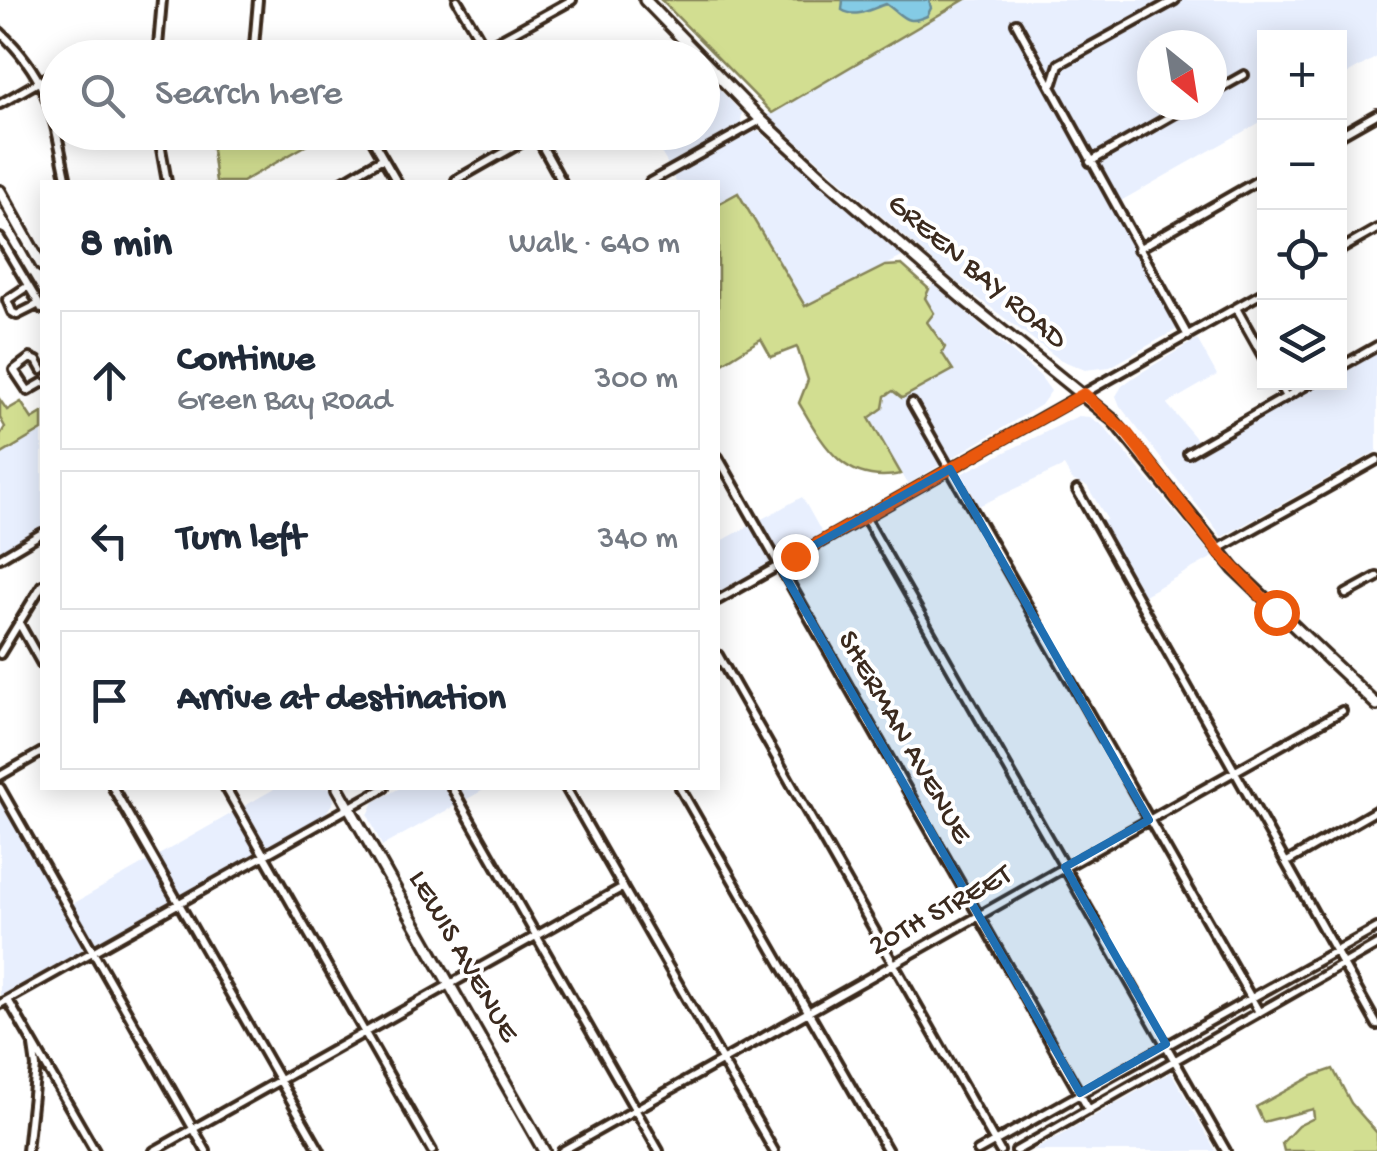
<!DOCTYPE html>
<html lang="en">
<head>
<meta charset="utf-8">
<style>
  body { margin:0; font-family:"Gochi Hand",sans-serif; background:#f6f6f7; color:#1f2937 }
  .controls { position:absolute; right:30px; top:30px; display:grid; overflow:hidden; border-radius:0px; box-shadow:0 5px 25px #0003 }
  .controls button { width:90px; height:90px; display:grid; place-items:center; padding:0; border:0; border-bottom:2px solid #e0e1e3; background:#fff; color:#1f2937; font:50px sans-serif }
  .compass { position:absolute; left:1137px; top:30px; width:90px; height:90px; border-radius:50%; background:#fff; box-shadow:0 5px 25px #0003; rotate:150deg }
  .stop { position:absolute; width:30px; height:30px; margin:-22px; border:8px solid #ea580c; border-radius:50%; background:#fff }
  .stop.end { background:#ea580c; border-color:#fff; box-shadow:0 2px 10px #0008 }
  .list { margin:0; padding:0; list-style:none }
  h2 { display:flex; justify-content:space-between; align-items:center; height:130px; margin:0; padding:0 40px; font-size:42px }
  h2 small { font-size:32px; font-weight:400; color:#747a83 }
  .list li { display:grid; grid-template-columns:65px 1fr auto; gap:30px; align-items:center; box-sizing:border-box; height:140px; margin:0 20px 20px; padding:0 20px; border:2px solid #e0e1e3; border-radius:0px }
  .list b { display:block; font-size:38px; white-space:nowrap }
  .list p { margin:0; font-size:32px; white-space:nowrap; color:#747a83 }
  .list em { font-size:32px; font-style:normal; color:#747a83 }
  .icon { flex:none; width:55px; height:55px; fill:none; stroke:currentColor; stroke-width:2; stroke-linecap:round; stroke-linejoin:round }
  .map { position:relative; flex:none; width:1377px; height:1151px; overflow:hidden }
  .search { position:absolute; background:#fff; box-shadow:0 5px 25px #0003; left:40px; top:40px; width:680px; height:110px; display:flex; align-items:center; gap:25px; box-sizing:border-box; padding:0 35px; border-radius:55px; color:#747a83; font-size:38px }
  .panel { position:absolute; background:#fff; box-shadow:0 5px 25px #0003; left:40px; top:180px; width:680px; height:610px; border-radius:0px }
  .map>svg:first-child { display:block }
  .built { fill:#e8effe; fill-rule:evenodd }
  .green { fill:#d2de91; stroke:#868458; stroke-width:2.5 }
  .water { fill:#84cbe5; stroke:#678b95; stroke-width:2.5 }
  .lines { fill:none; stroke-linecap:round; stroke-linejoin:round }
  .minor-casing { stroke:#3b2a1e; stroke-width:14 }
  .major-casing { stroke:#3b2a1e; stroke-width:16 }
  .minor { stroke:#fff; stroke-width:6 }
  .major { stroke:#fff; stroke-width:9 }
  .route { stroke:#ea580c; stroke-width:12 }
  .marked { fill:#1f6fb2; fill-opacity:0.2; stroke:#1f6fb2; stroke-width:8; stroke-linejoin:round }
  .labels { text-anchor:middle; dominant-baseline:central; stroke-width:8; stroke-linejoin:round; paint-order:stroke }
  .street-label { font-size:30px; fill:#3b2a1e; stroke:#fff }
</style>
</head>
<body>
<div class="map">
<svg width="1377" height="1151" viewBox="0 0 1377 1151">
  <rect width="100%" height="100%" fill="#fff"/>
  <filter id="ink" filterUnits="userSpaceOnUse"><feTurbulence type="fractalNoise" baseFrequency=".01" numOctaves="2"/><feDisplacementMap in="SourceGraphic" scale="20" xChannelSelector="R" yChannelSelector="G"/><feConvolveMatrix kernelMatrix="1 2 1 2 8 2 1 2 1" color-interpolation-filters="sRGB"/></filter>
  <g filter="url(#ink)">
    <path class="built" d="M964 0H1377V57L1340 78V38H1264V120L1117 203 1188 323 1110 367 1085 370 1059 359 954 280 767 115ZM1152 45H1212V105H1152Z
      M703 72 742 113 741 123 669 166 649 133 702 132Z
      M758 130 902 257 805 306 738 193 718 204V182H676L673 176Z
      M933 284 1040 376 1051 391 1041 405 908 484 869 418 883 408 885 396 942 353 945 347 927 321 925 297Z
      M1197 339 1217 375 1167 404 1204 448 1321 383 1340 382V372L1377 351V451L1222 537 1120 406 1116 396 1122 386 1134 377Z
      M1078 416 1090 417 1103 426 1213 557 1142 596 1100 523 1107 519 1087 486 1072 480 1064 466 968 511 949 480Z
      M42 430V531L0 555V455Z
      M802 497 822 533 718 592V543Z
      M0 781 71 905 276 788H331L334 801 326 813 0 996Z
      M400 788H487L382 846 368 815 374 802Z
      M1171 1072 1216 1151H1033Z"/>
    <path class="green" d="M661 0H964L772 113Z
      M210 133V132L328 133 242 182H216Z
      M738 193 805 306 885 266 902 265 929 289 925 298 934 313 927 322 945 347 942 353 953 370 902 398 893 391 885 396 883 408 869 418 901 474C844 486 823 444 799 403L808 380 797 347 771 357 761 339 718 366V204Z
      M0 400 7 410 21 402 32 419 42 413V430L0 455V435L5 427 0 418Z
      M1333 1069 1351 1103 1377 1133V1151H1284L1282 1143 1298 1126 1314 1118 1313 1109 1263 1122 1256 1107 1313 1076Z"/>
    <path class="water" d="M843 0H929L931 8 927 16C905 26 904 16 886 4 870 9 857 19 842 10Z"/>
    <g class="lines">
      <g class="minor-casing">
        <path id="minor" d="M457 0 491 58
          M1016 23 1188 336
          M0 32C51 80 53 117 67 182
          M485 48 572 0
          M157 58 162 0
          M253 58 258 0
          M1053 83 1059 64 1175 0
          M1212 93 1244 75
          M0 104 58 71
          M158 132 167 182
          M368 132 397 182
          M536 135 562 182
          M1340 135 1377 114
          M1090 162 1190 105
          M456 180 540 132
          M342 182 383 158
          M650 182 761 120
          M0 238 42 309
          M1138 249 1264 177
          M1340 250 1377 229
          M28 286 7 300 12 312 17 315 39 304
          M1236 308 1264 358
          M1340 367 1377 346
          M42 370 37 361 30 358 14 370 28 391 42 383
          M1278 382 1286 397
          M912 403 1259 1012
          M1188 453 1312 382
          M718 457 1089 1110
          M1077 490 1377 1025
          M865 517 1226 1151
          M1218 549 1377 460
          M0 558 42 533
          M1346 594 1377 577
          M718 600 1264 292
          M19 623 42 664
          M0 654 42 585
          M718 655 1000 1151
          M0 776 42 752
          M0 788 206 1151
          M113 788 320 1151
          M226 788 432 1151
          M452 788 659 1151
          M566 788 774 1151
          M680 788 888 1151
          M1287 862 1377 810
          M8 1000 95 1151
          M0 1004 384 788
          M27 1151 36 1067 33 1046
          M154 1151 623 887
          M562 1151 1342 711
          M978 1151 1377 928
          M1016 1151 1377 945"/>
      </g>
      <g class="major-casing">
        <path id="major" d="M645 0 701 58
          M702 59 761 120 824 178 963 299 1113 420 1234 569 1377 705
          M0 191 42 266
          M338 788 544 1151"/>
      </g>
      <use href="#minor" class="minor"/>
      <use href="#major" class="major"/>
    </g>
  </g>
  <g class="lines" filter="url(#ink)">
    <path class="route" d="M795 556 1084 394 1126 432 1217 550 1276 612"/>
  </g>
  <path class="marked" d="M950 469 1149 820 1065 867 1166 1044 1080 1093 779 565Z"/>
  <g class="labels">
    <g class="street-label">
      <text transform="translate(976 273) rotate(40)">GREEN BAY ROAD</text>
      <text transform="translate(903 738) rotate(60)">SHERMAN AVENUE</text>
      <text transform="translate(941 912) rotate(-29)">20TH STREET</text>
      <text transform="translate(462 957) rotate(60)">LEWIS AVENUE</text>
    </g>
  </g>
</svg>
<div class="controls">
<button>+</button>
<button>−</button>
<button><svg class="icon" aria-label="locate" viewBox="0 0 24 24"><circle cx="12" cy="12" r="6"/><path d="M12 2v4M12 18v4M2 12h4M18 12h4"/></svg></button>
<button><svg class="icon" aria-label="layers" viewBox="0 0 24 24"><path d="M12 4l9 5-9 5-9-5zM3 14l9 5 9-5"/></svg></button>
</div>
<svg class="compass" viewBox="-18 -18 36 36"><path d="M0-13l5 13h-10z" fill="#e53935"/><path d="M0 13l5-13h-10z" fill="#747a83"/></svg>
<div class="stop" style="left:1276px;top:612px"></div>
<div class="stop end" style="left:795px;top:556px"></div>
<div class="search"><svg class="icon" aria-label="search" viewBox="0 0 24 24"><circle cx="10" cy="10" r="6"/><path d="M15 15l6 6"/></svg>Search here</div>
<section class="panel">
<h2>8 min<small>Walk · 640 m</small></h2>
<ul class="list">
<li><svg class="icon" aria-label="ahead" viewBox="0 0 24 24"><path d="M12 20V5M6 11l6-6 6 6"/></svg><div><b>Continue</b><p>Green Bay Road</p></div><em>300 m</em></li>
<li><svg class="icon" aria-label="left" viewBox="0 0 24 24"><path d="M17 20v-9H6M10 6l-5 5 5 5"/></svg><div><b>Turn left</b></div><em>340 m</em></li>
<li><svg class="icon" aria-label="arrive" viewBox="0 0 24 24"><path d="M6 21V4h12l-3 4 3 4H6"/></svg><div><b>Arrive at destination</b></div></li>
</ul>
</section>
</div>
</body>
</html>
